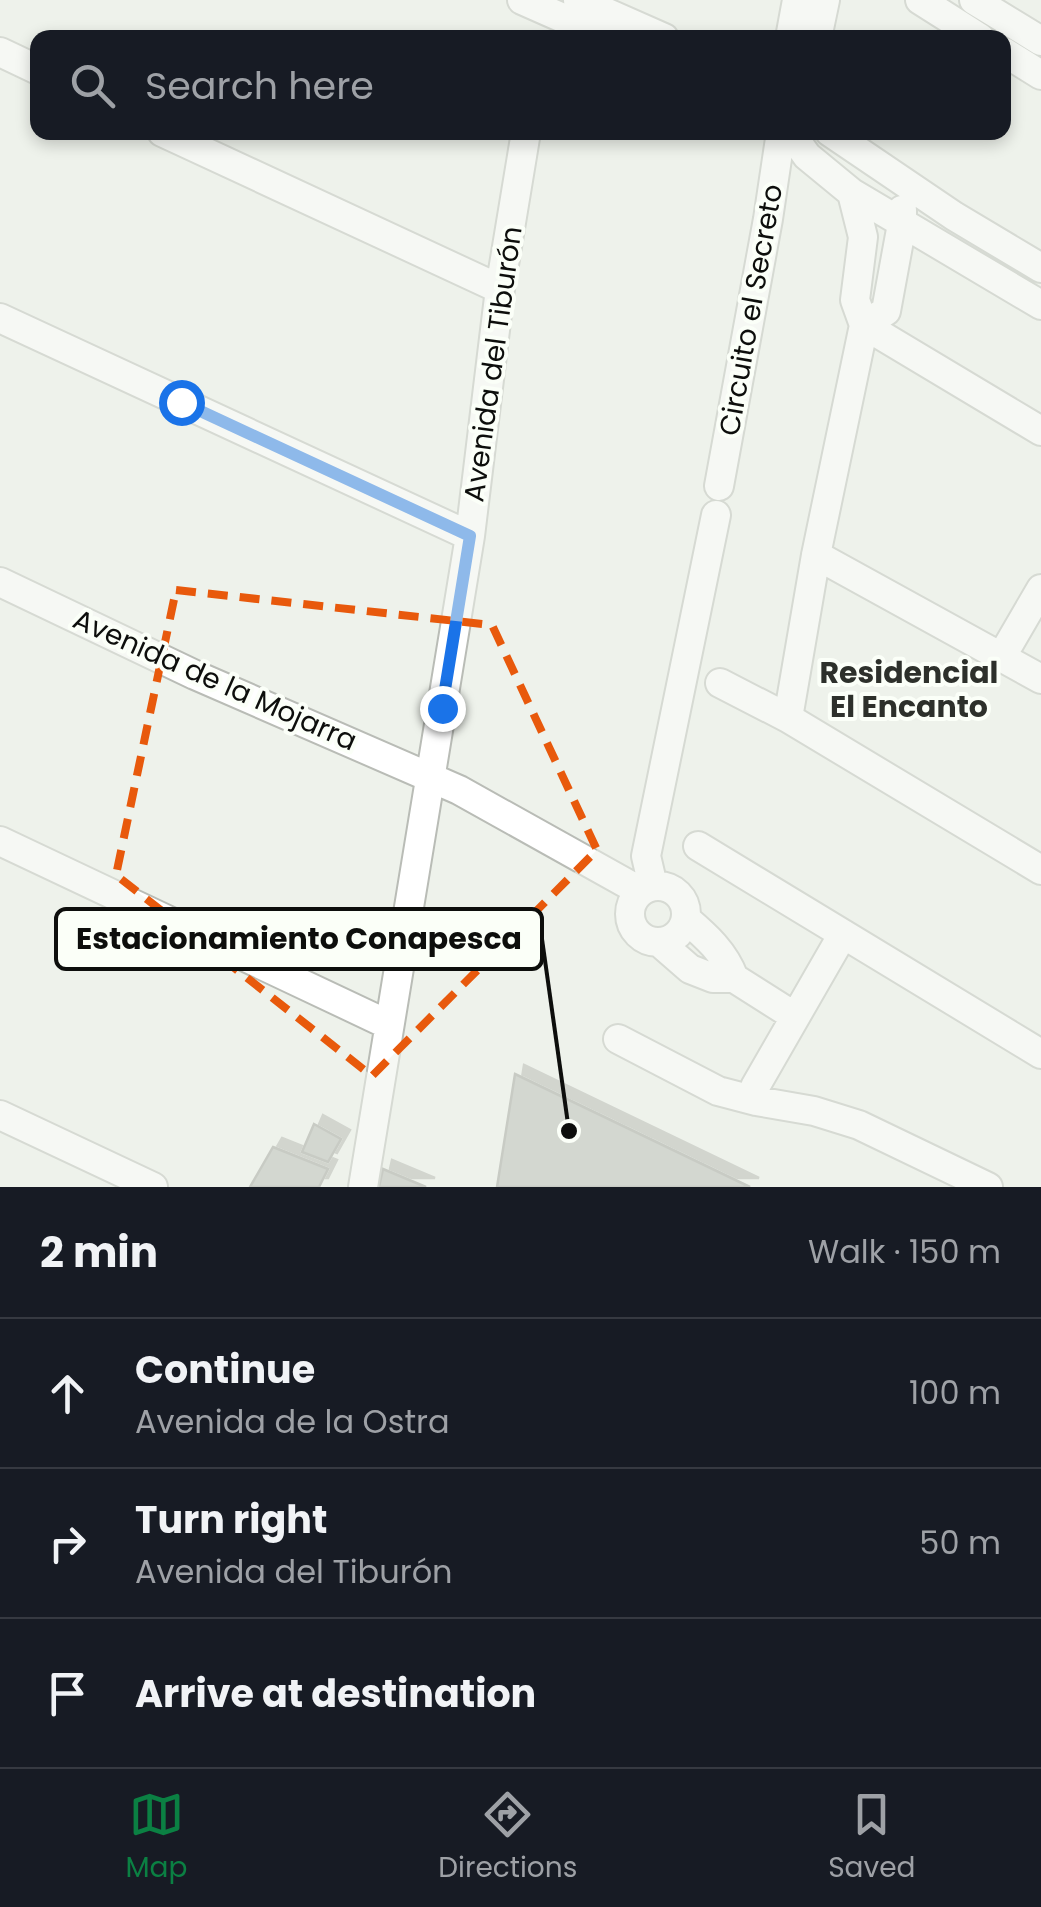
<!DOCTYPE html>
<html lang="en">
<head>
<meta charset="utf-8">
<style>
  body { margin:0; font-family:Poppins,sans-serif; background:#20242c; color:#f1f3f6 }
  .stop { position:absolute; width:30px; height:30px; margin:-22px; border:8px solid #1a73e8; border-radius:50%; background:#fff }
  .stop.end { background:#1a73e8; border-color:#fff; box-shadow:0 2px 10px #0008 }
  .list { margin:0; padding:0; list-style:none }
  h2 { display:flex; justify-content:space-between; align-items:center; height:130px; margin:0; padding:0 40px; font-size:42px }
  h2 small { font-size:32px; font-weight:400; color:#9ea1a6 }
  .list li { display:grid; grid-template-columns:65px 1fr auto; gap:30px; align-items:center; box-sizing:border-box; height:150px; padding:0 40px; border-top:2px solid #363941 }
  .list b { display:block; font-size:38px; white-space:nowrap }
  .list p { margin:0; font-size:32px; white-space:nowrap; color:#9ea1a6 }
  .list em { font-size:32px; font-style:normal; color:#9ea1a6 }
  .icon { flex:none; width:55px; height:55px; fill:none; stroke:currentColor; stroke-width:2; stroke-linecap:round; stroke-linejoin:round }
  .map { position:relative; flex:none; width:1041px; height:1187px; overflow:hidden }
  .search { position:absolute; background:#171b24; box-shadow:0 5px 15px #0003; left:30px; right:30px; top:30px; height:110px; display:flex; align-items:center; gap:25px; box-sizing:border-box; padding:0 35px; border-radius:20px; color:#9ea1a6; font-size:38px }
  .sheet { height:580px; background:#171b24 }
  nav { display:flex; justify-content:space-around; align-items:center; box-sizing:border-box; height:140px; border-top:2px solid #363941; background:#171b24; font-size:28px; color:#9ea1a6 }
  nav a { display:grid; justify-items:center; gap:5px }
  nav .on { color:#0b8043 }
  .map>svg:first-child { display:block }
  .building { fill:#b1b5af; stroke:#999c96; stroke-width:2.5; filter:url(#shadow) }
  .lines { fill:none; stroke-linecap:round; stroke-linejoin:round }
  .minor-casing { stroke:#b9bcb6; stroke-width:32 }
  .minor { stroke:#fff; stroke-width:28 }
  .route { stroke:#1a73e8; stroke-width:12 }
  .marked { fill:none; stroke:#e8590c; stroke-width:8; stroke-dasharray:20 12; stroke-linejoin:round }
  .labels { text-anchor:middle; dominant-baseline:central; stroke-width:8; stroke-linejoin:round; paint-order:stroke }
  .street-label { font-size:28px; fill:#0d0e0c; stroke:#fbfff8 }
  .neighbourhood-label { font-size:30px; font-weight:bold; fill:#2d302b; stroke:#fbfff8 }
  .leader { fill:none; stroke:#0d0e0c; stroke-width:4 }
  .callout-dot { fill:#0d0e0c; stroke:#fbfff8; stroke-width:4 }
  .callout { fill:#fbfff8; stroke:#0d0e0c; stroke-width:4 }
  .callout-label { font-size:30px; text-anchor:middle; font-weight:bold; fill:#0d0e0c }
</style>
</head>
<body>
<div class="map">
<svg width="1041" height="1187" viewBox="0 0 1041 1187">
  <defs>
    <filter id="shadow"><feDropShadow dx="9" dy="-9" stdDeviation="0" flood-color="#0004"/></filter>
  </defs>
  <rect width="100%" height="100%" fill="#eef2eb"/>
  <path class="building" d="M515 1074 750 1187H497Z
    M314 1124 341 1139 328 1162 302 1152Z
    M273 1147 328 1169 319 1187H250Z
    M383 1169 426 1187H379Z"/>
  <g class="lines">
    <g class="minor-casing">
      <path id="minor" d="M522 0 608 38
        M578 0 664 38
        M920 0 980 38
        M974 0 1041 41
        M790 38 797 0
        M817 38 825 0
        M0 52 38 70
        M1004 52 1041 75
        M162 132 500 289
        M790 132 807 156 852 193 1041 305
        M830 132 954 216 1041 268
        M0 318 470 536
        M864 325 1041 431
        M864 325 886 311 902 224V210
        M719 486 768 219 781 132
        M816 555 1041 679
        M0 582 195 675 459 790 640 891
        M1002 656 1041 589
        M720 683 788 718 1041 870
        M788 718 816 555 864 325 855 300 863 237 852 193
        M0 841 389 1025
        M698 846 1041 1054
        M630 914a28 28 0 1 1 56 0a28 28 0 1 1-56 0Z
        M653 886 646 856 716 515
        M686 919C707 937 724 952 734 978
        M659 942 690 969 713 978H734L794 1016
        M618 1039 718 1091 756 1101 814 1111 859 1125 988 1187
        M756 1101 755 1087 843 934
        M0 1115 153 1187
        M363 1187 470 536 500 289 526 132"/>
    </g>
    <use href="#minor" class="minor"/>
  </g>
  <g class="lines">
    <path class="route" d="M181 402 470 536 442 708"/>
  </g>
  <path d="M0 0H1041V1187H0ZM176 590 492 625 597 850 372 1076 116 875Z" fill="#eef2eb" fill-opacity=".55" fill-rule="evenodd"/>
  <path class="marked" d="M176 590 492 625 597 850 372 1076 116 875Z"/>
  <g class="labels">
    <g class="street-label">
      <text transform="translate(751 310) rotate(-80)">Circuito el Secreto</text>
      <text transform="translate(493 364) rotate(-82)">Avenida del Tiburón</text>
      <text transform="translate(215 680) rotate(24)">Avenida de la Mojarra</text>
    </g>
    <g class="neighbourhood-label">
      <text x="909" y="672">Residencial<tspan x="909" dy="34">El Encanto</tspan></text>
    </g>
  </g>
  <path class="leader" d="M569 1131L542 939"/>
  <circle class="callout-dot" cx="569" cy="1131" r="10"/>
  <rect class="callout" x="56" y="909" width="486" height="60" rx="10"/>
  <g class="callout-label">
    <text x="299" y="949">Estacionamiento Conapesca</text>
  </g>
</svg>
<div class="stop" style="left:181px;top:402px"></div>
<div class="stop end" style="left:442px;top:708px"></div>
<div class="search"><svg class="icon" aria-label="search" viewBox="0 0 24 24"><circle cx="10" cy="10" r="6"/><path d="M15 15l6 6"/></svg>Search here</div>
</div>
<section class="sheet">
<h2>2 min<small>Walk · 150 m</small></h2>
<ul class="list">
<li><svg class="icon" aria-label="ahead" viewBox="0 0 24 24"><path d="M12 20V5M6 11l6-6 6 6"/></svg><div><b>Continue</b><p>Avenida de la Ostra</p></div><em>100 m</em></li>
<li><svg class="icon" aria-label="right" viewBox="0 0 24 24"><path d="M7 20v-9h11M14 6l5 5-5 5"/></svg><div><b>Turn right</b><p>Avenida del Tiburón</p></div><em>50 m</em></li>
<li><svg class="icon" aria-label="arrive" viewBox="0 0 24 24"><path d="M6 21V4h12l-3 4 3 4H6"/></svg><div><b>Arrive at destination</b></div></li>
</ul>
</section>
<nav>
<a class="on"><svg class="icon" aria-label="map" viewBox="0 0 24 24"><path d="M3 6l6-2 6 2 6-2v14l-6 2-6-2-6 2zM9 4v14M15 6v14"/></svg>Map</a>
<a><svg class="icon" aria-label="directions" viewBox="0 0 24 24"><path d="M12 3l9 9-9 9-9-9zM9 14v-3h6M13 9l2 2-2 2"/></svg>Directions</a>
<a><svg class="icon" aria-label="saved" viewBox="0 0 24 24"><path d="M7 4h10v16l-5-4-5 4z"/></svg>Saved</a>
</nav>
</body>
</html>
